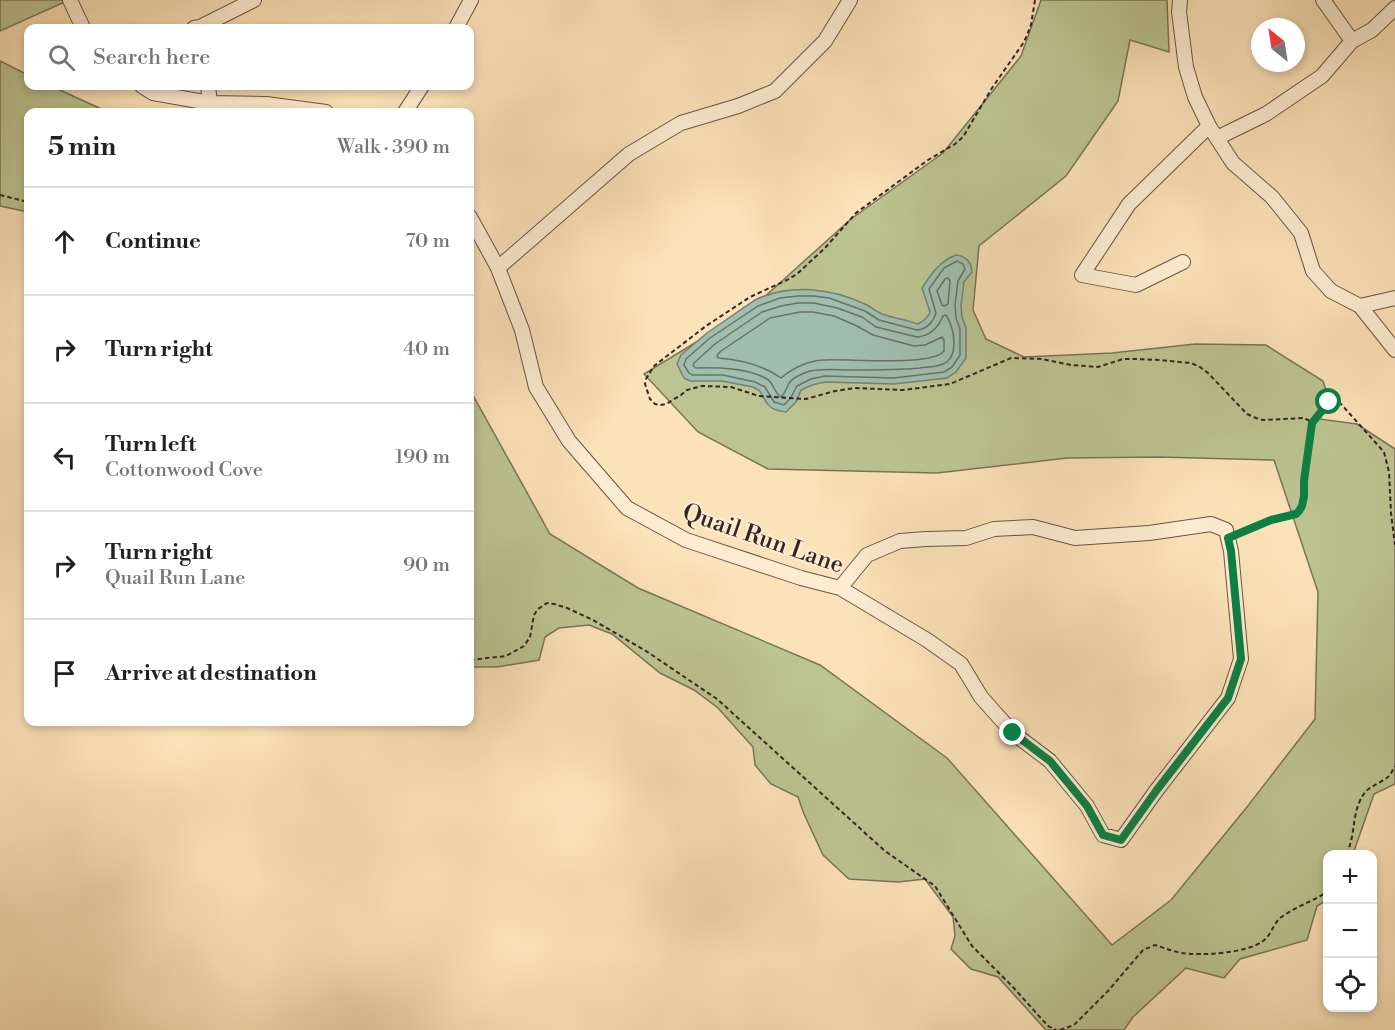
<!DOCTYPE html>
<html lang="en">
<head>
<meta charset="utf-8">
<style>
  body { margin:0; font-family:"Libre Bodoni",serif; background:#f2f2f2; color:#202124 }
  .controls { position:absolute; right:18px; bottom:18px; display:grid; overflow:hidden; border-radius:12px; box-shadow:0 3px 9px #0003 }
  .controls button { width:54px; height:54px; display:grid; place-items:center; padding:0; border:0; border-bottom:2px solid #e0e0e0; background:#fff; color:#202124; font:30px sans-serif }
  .compass { position:absolute; left:1251px; top:18px; width:54px; height:54px; border-radius:50%; background:#fff; box-shadow:0 3px 9px #0003; rotate:330deg }
  .stop { position:absolute; width:18px; height:18px; margin:-14px; border:4px solid #0b8043; border-radius:50%; background:#fff }
  .stop.end { background:#0b8043; border-color:#fff; box-shadow:0 2px 6px #0008 }
  .list { margin:0; padding:0; list-style:none }
  h2 { display:flex; justify-content:space-between; align-items:center; height:78px; margin:0; padding:0 24px; font-size:26px }
  h2 small { font-size:20px; font-weight:400; color:#757577 }
  .list li { display:grid; grid-template-columns:39px 1fr auto; gap:18px; align-items:center; box-sizing:border-box; height:108px; padding:0 24px; border-top:2px solid #e0e0e0 }
  .list b { display:block; font-size:22px; white-space:nowrap }
  .list p { margin:0; font-size:20px; white-space:nowrap; color:#757577 }
  .list em { font-size:20px; font-style:normal; color:#757577 }
  .icon { flex:none; width:33px; height:33px; fill:none; stroke:currentColor; stroke-width:2; stroke-linecap:round; stroke-linejoin:round }
  .map { position:relative; flex:none; width:1395px; height:1030px; overflow:hidden }
  .search { position:absolute; background:#fff; box-shadow:0 3px 9px #0003; left:24px; top:24px; width:450px; height:66px; display:flex; align-items:center; gap:15px; box-sizing:border-box; padding:0 21px; border-radius:12px; color:#757577; font-size:22px }
  .panel { position:absolute; background:#fff; box-shadow:0 3px 9px #0003; left:24px; top:108px; width:450px; height:618px; border-radius:12px }
  .map>svg:first-child { display:block }
  .green { fill:#bcc491; stroke:#787558; stroke-width:1.5 }
  .water { fill:#9fbeae; stroke:#758175; stroke-width:1.5 }
  .lines { fill:none; stroke-linecap:round; stroke-linejoin:round }
  .shore { stroke:#6a7266; stroke-width:1.5 }
  .minor-casing { stroke:#675545; stroke-width:16 }
  .path { stroke:#35261f; stroke-width:2; stroke-dasharray:4.5 3; stroke-linecap:butt }
  .minor { stroke:#fdecd1; stroke-width:14 }
  .route { stroke:#0b8043; stroke-width:8 }
  .labels { text-anchor:middle; dominant-baseline:central; stroke-width:4.5; stroke-linejoin:round; paint-order:stroke }
  .street-label { font-size:24px; fill:#35261f; stroke:#fdecd1 }
</style>
</head>
<body>
<div class="map">
<svg width="1395" height="1030" viewBox="0 0 1395 1030">
  <rect width="100%" height="100%" fill="#fce2b8"/>
  <filter id="stains"><feTurbulence type="fractalNoise" baseFrequency=".00333" numOctaves="4"/><feColorMatrix values="0 0 0 0 .2 0 0 0 0 .09 0 0 0 0 .02 0 0 0 .5 -.17"/></filter>
  <radialGradient id="worn" r=".72"><stop offset=".6" stop-color="#630" stop-opacity="0"/><stop offset="1" stop-color="#630" stop-opacity=".3"/></radialGradient>
  <path class="green" d="M0 0H69L0 31Z
    M1041 0H1167L1169 52 1130 40 1118 101 1066 176 979 246 973 310 986 339 1024 357 1112 353 1195 344 1266 345 1323 381 1328 396 1319 419 1357 424 1395 449V784L1374 794 1353 854H1328L1327 900 1317 906 1307 940 1240 959 1224 978 1186 968 1133 1017 1124 1030H1046L998 977 971 969 951 949 955 936 953 917 925 879 898 882 849 879 823 855 804 814 798 797 771 784 755 765 753 747 718 708 694 690 660 673 612 634 589 625 559 628 545 637 539 660 497 667H470V390L550 534 638 588 820 665 947 758 1112 945 1171 900 1247 807 1315 719 1318 592 1274 460 1159 457 1067 458 937 473 768 469 698 432 644 374 752 308 851 219 943 153 1021 56Z
    M0 61 28 75V86H51L108 112H28V212L0 206Z"/>
  <path class="water" d="M956 255C966 256 971 262 972 272L964 282 961 306 962 317 966 328V358L956 372 947 378 894 384 825 382 812 385 801 390 796 402 786 412C769 410 767 405 760 391L753 387 722 381H690L684 378 677 364 681 355 707 333 755 300C790 283 832 288 867 305 872 308 877 312 882 314 894 318 907 320 918 324 924 321 928 318 930 312L922 288C931 274 940 261 956 255Z"/>
  <g class="lines">
    <path class="shore" d="M957 261 963 264 965 269 958 281 955 305 956 318 960 329V355L952 367 944 372 894 378 825 376 811 379 797 386 790 399 784 405 774 402 765 387 755 382 723 375H692L689 373 684 365 686 359 710 338 758 306 780 298 798 296H814L829 298 865 311 879 320 917 330C927 329 933 322 936 313L929 289 944 268Z
      M948 278 950 281 948 304 944 306 942 305 937 291 945 279Z
      M798 303H814L837 308 862 317 876 327 917 337C930 336 938 328 943 316L946 315C954 327 960 357 943 364 936 367 927 367 920 368 897 370 874 370 851 370 837 370 824 368 810 371 804 373 794 377 790 382 786 387 786 393 781 397 774 393 774 383 767 379 749 368 716 367 696 368L693 366 694 363 715 344 762 312 781 306Z
      M800 312H813L834 316 857 326 873 335 914 346 925 345 942 337 944 340V351C932 367 846 358 823 360 807 361 793 368 781 378 763 365 742 360 719 358L717 357 718 354 721 351 770 318Z"/>
    <g class="minor-casing">
      <path id="minor" d="M70 0 83 28
        M1180 0 1179 12 1186 67 1195 97 1209 126 1233 163 1272 197 1301 233 1313 271 1331 291 1360 306 1395 350
        M1323 0 1352 41
        M194 28 200 27 254 0
        M456 28 471 0
        M142 86 153 93 210 103 266 104 326 112
        M208 86 210 103
        M405 112 422 86
        M1217 138 1266 114 1322 76 1352 41 1372 30 1395 8
        M470 217 498 268 522 330 536 387 569 441 627 508 686 540 801 578 840 588 927 640 961 664 981 697 1013 733 1050 761 1087 806 1103 835 1121 840 1156 791 1228 698 1241 659 1231 551 1226 530 1211 524 1149 533 1075 538 1033 527 994 529 966 538 926 539 900 541 867 555 840 588
        M1183 262 1136 285 1082 275 1129 204 1209 126
        M498 268 629 154 681 123 738 106 775 91 825 41 850 0
        M1360 306 1395 298"/>
    </g>
    <path class="path" d="M1035 0 1031 25 1024 42 992 88 963 137 955 144 928 160 856 213 825 248 797 274 787 280 750 297 706 326 654 366 646 379 645 384 650 399 655 404 660 405 666 404 681 395 687 390 702 386 731 387 759 396 806 399 835 391 855 388 903 390 950 384 1011 358 1042 359 1071 365 1098 367 1123 359H1136L1159 360 1191 363 1200 367 1208 373 1247 414 1256 418 1263 420 1304 418 1310 421 1312 423 1304 481V496L1302 506 1299 511 1296 514 1271 520 1239 534
      M0 195 28 202
      M1312 423 1329 402 1334 400 1341 404 1384 452 1389 472 1391 513 1395 545
      M470 660 506 656 524 646 530 637 534 615 538 609 547 603 554 604 567 608 593 620 646 651 717 699 885 851 935 886 972 946 1012 986 1048 1026 1056 1030
      M1346 854C1355 838 1352 820 1359 803 1367 783 1378 787 1390 775 1392 772 1393 769 1395 766
      M1060 1030 1074 1025 1108 991 1143 950 1155 945C1164 948 1172 951 1182 953 1201 956 1248 953 1263 941 1272 935 1273 922 1283 916 1297 906 1314 901 1328 891"/>
    <use href="#minor" class="minor"/>
  </g>
  <g class="lines">
    <path class="route" d="M1013 733 1050 761 1087 806 1103 835 1121 840 1156 791 1228 698 1241 659 1231 551 1228 538 1271 520 1296 514 1299 511 1302 506 1304 496V481L1312 423 1329 402"/>
  </g>
  <g class="labels">
    <g class="street-label">
      <text transform="translate(763 539) rotate(19)">Quail Run Lane</text>
    </g>
  </g>
  <rect width="100%" height="100%" filter="url(#stains)"/>
  <rect width="100%" height="100%" fill="url(#worn)"/>
</svg>
<div class="controls">
<button>+</button>
<button>−</button>
<button><svg class="icon" aria-label="locate" viewBox="0 0 24 24"><circle cx="12" cy="12" r="6"/><path d="M12 2v4M12 18v4M2 12h4M18 12h4"/></svg></button>
</div>
<svg class="compass" viewBox="-18 -18 36 36"><path d="M0-13l5 13h-10z" fill="#e53935"/><path d="M0 13l5-13h-10z" fill="#757577"/></svg>
<div class="stop" style="left:1329px;top:402px"></div>
<div class="stop end" style="left:1013px;top:733px"></div>
<div class="search"><svg class="icon" aria-label="search" viewBox="0 0 24 24"><circle cx="10" cy="10" r="6"/><path d="M15 15l6 6"/></svg>Search here</div>
<section class="panel">
<h2>5 min<small>Walk · 390 m</small></h2>
<ul class="list">
<li><svg class="icon" aria-label="ahead" viewBox="0 0 24 24"><path d="M12 20V5M6 11l6-6 6 6"/></svg><div><b>Continue</b></div><em>70 m</em></li>
<li><svg class="icon" aria-label="right" viewBox="0 0 24 24"><path d="M7 20v-9h11M14 6l5 5-5 5"/></svg><div><b>Turn right</b></div><em>40 m</em></li>
<li><svg class="icon" aria-label="left" viewBox="0 0 24 24"><path d="M17 20v-9H6M10 6l-5 5 5 5"/></svg><div><b>Turn left</b><p>Cottonwood Cove</p></div><em>190 m</em></li>
<li><svg class="icon" aria-label="right" viewBox="0 0 24 24"><path d="M7 20v-9h11M14 6l5 5-5 5"/></svg><div><b>Turn right</b><p>Quail Run Lane</p></div><em>90 m</em></li>
<li><svg class="icon" aria-label="arrive" viewBox="0 0 24 24"><path d="M6 21V4h12l-3 4 3 4H6"/></svg><div><b>Arrive at destination</b></div></li>
</ul>
</section>
</div>
</body>
</html>
